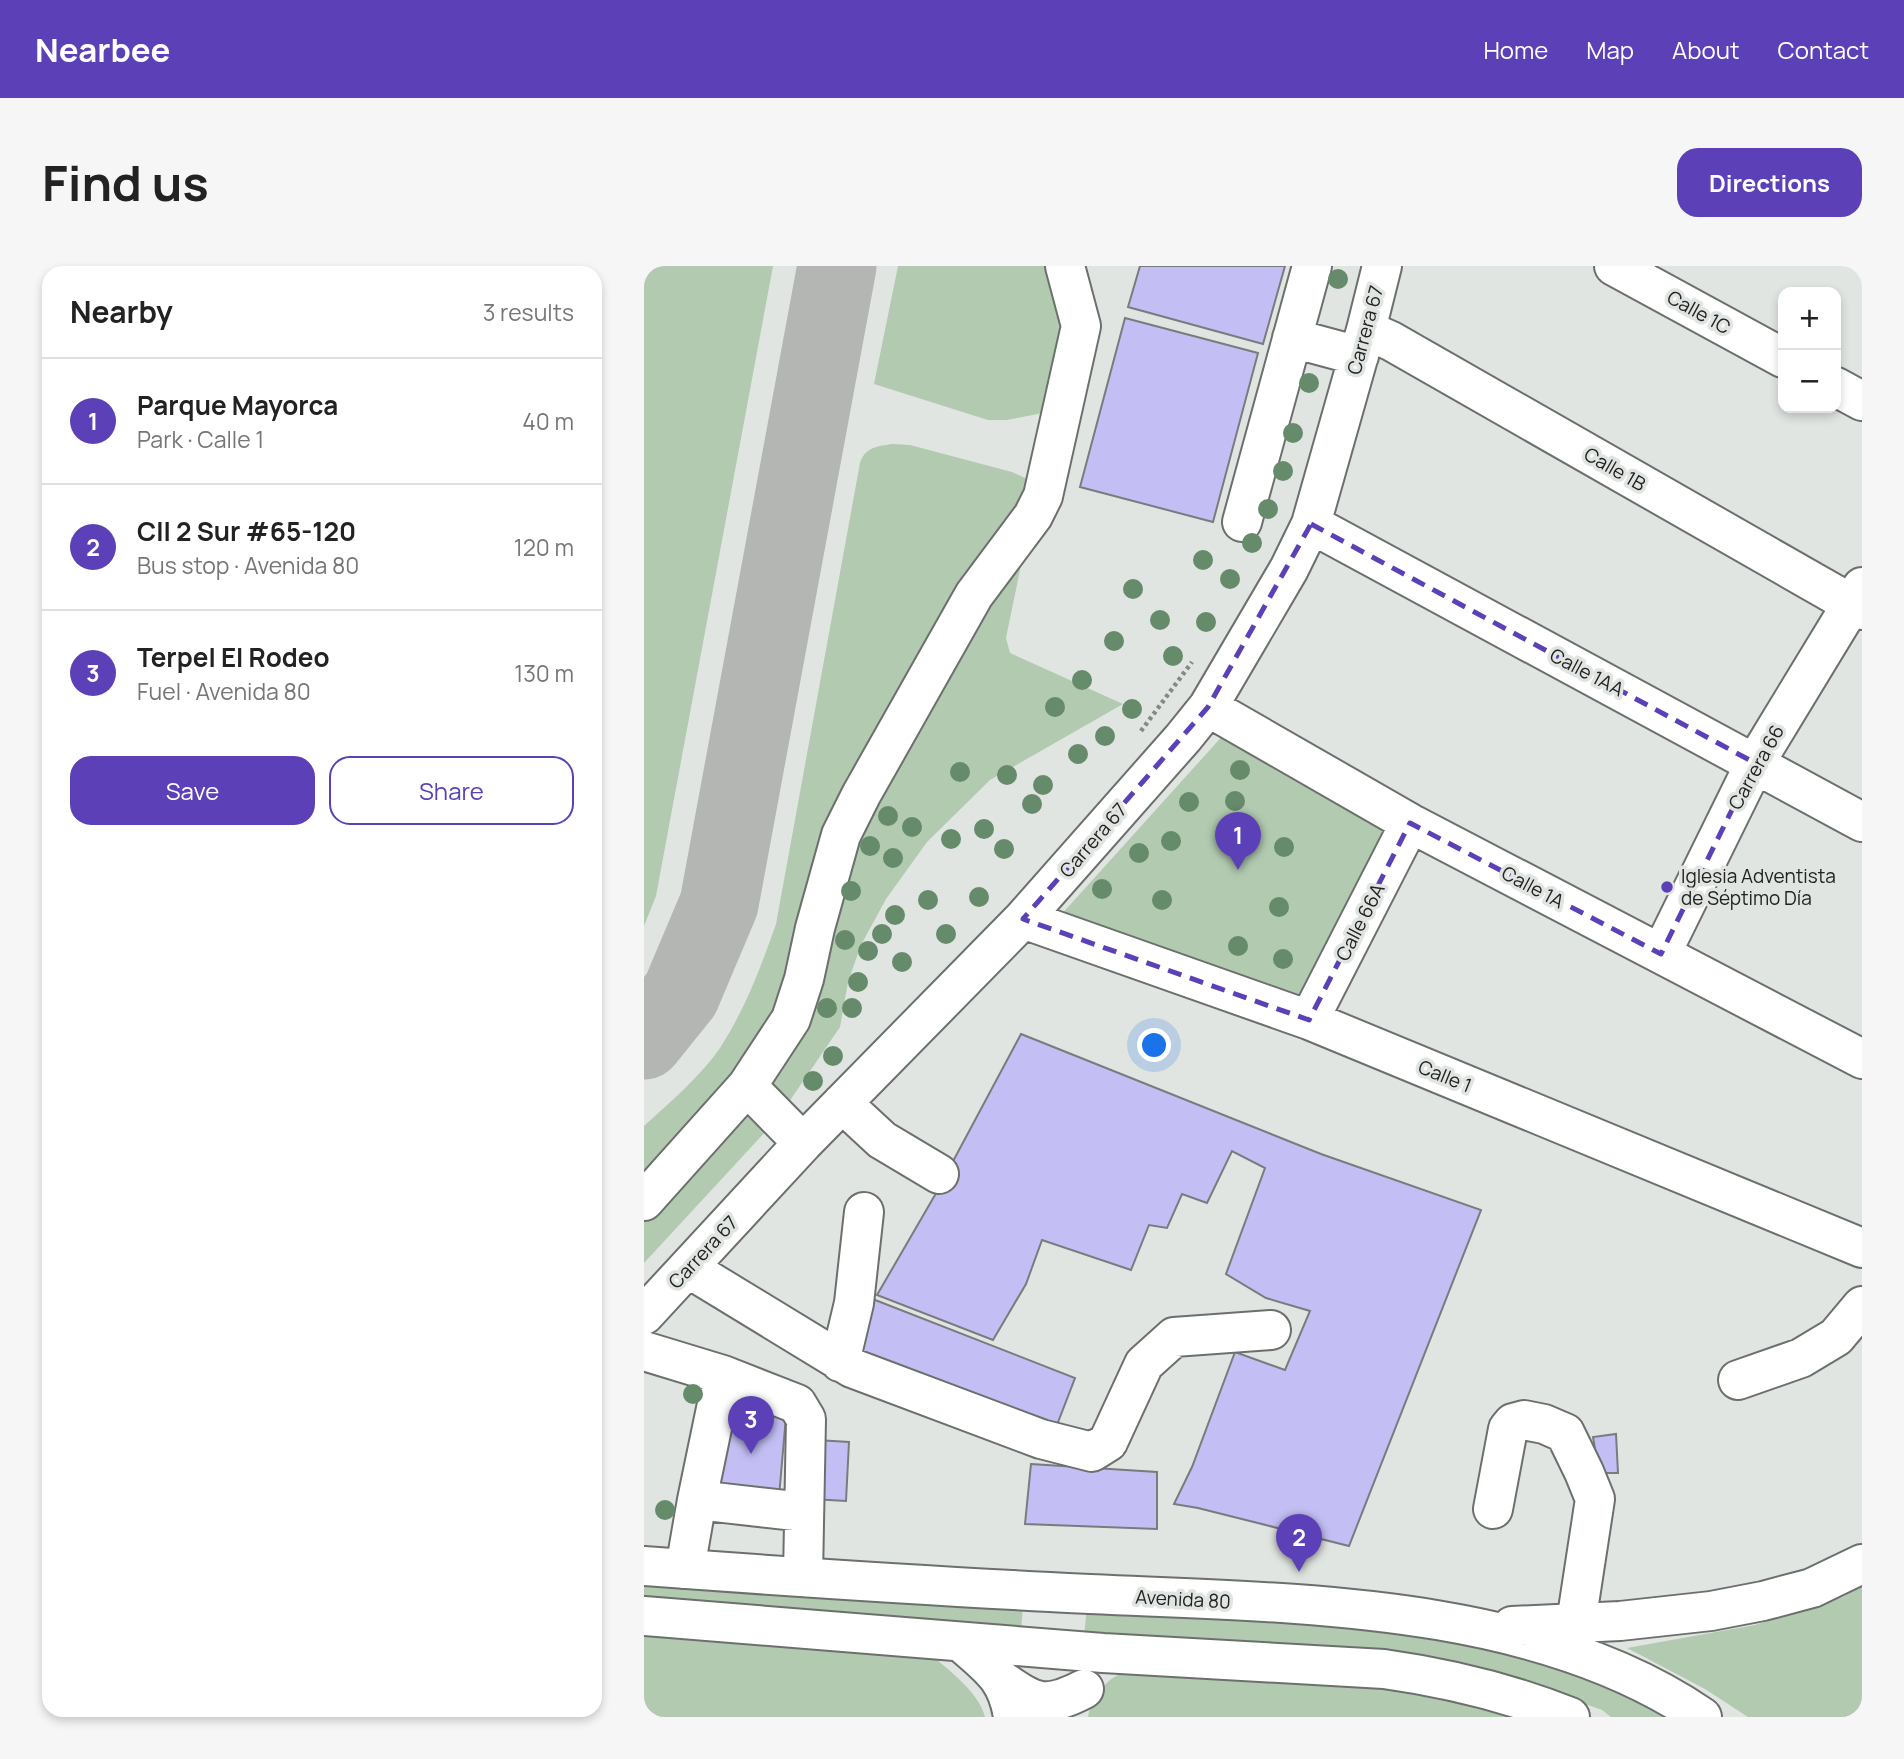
<!DOCTYPE html>
<html lang="en">
<head>
<meta charset="utf-8">
<style>
  body { margin:0; font-family:Manrope,sans-serif; background:#f6f6f6; color:#222 }
  .controls { position:absolute; right:21px; top:21px; display:grid; overflow:hidden; border-radius:14px; box-shadow:0 4px 10px #0003 }
  .controls button { width:63px; height:63px; display:grid; place-items:center; padding:0; border:0; border-bottom:2px solid #e0e0e0; background:#fff; color:#222; font:35px sans-serif }
  .you { position:absolute; left:511px; top:780px; width:24px; height:24px; margin:-18px; border:5px solid #fff; border-radius:50%; background:#1a73e8; box-shadow:0 0 0 10px #1a73e833 }
  .badge { display:grid; place-items:center; width:46px; height:46px; border-radius:50%; background:#5b40b8; color:#fff; font-size:23px; font-weight:700 }
  .pin { position:absolute; translate:-50% -58px; filter:drop-shadow(0 2px 4px #0008) }
  .pin::after { content:''; position:absolute; top:37px; width:24px; height:21px; background:inherit; clip-path:polygon(0 0,100% 0,50% 100%) }
  .list { margin:0; padding:0; list-style:none }
  h2 { display:flex; justify-content:space-between; align-items:center; height:91px; margin:0; padding:0 28px; font-size:30px }
  h2 small { font-size:23px; font-weight:400; color:#767676 }
  .list li { display:grid; grid-template-columns:46px 1fr auto; gap:21px; align-items:center; box-sizing:border-box; height:126px; padding:0 28px; border-top:2px solid #e0e0e0 }
  .list b { display:block; font-size:26px; white-space:nowrap }
  .list p { margin:0; font-size:23px; white-space:nowrap; color:#767676 }
  .list em { font-size:23px; font-style:normal; color:#767676 }
  .actions { display:flex; gap:14px; padding:21px 28px }
  .actions a { flex:1; padding:16px 0; border:2px solid #5b40b8; border-radius:21px; text-align:center; font-size:24px; color:#5b40b8 }
  .actions .main { background:#5b40b8; color:#fff }
  .map { position:relative; flex:none; width:1218px; height:1451px; overflow:hidden; border-radius:21px }
  header { display:flex; align-items:center; gap:42px; box-sizing:border-box; height:98px; padding:0 35px; background:#5b40b8; color:#fff }
  header strong { font-size:33px }
  nav { display:flex; gap:38px; margin-inline-start:auto; font-size:24px }
  .intro { display:flex; align-items:center; justify-content:space-between; box-sizing:border-box; height:168px; padding:0 42px }
  h1 { margin:0; font-size:49px }
  .button { padding:18px 32px; border-radius:21px; background:#5b40b8; color:#fff; font-size:24px; font-weight:700 }
  main { display:flex; gap:42px; padding:0 42px }
  aside { flex:1; background:#fff; border-radius:21px; box-shadow:0 4px 10px #0003 }
  .map>svg:first-child { display:block }
  .green { fill:#b1cab0 }
  .lines { fill:none; stroke-linecap:round; stroke-linejoin:round }
  .taxiway { stroke:#b4b6b4; stroke-width:79 }
  .building { fill:#c3bff4; stroke:#7b7a7f; stroke-width:2 }
  .minor-casing { stroke:#6c706c; stroke-width:42 }
  .major-casing { stroke:#6c706c; stroke-width:42 }
  .path { stroke:#858885; stroke-width:4.5; stroke-dasharray:3.5 3.5; stroke-linecap:butt }
  .minor { stroke:#fff; stroke-width:38 }
  .major { stroke:#fff; stroke-width:38 }
  .tree { fill:#658b6b }
  .marked { fill:none; stroke:#5b40b8; stroke-width:5; stroke-dasharray:14 9; stroke-linejoin:round }
  .poi-dot { fill:#5b40b8; stroke:#e1e5e1; stroke-width:2.5 }
  .labels { text-anchor:middle; dominant-baseline:central; stroke-width:7; stroke-linejoin:round; paint-order:stroke }
  .street-label { font-size:19px; fill:#212221; stroke:#e1e5e1 }
  .poi-label { font-size:19px; fill:#212221; stroke:#e1e5e1; text-anchor:start }
</style>
</head>
<body>
<header>
<strong>Nearbee</strong>
<nav><a>Home</a><a>Map</a><a>About</a><a>Contact</a></nav>
</header>
<div class="intro"><h1>Find us</h1><a class="button">Directions</a></div>
<main>
<aside>
<h2>Nearby<small>3 results</small></h2>
<ul class="list">
<li><span class="badge">1</span><div><b>Parque Mayorca</b><p>Park · Calle 1</p></div><em>40 m</em></li>
<li><span class="badge">2</span><div><b>Cll 2 Sur #65-120</b><p>Bus stop · Avenida 80</p></div><em>120 m</em></li>
<li><span class="badge">3</span><div><b>Terpel El Rodeo</b><p>Fuel · Avenida 80</p></div><em>130 m</em></li>
</ul>
<div class="actions"><a class="main">Save</a><a>Share</a></div>
</aside>
<div class="map">
<svg width="1218" height="1451" viewBox="0 0 1218 1451">
  <rect width="100%" height="100%" fill="#e1e5e1"/>
  <path class="green" d="M0 0H129L12 630 0 660Z
    M254 0H400C430 55 413 91 399 147L363 154H344L230 118Z
    M249 178 266 179 368 206 383 213 387 221 215 528 150 735 0 927V860C26 836 56 811 76 782 101 743 117 701 132 658L216 197C221 181 234 180 249 178Z
    M384 265 362 372 366 387 479 438 346 514 283 576 242 633 217 679 204 716 196 761 134 852 0 997V943L116 810 196 597Z
    M582 466 755 558 656 741 416 650Z
    M0 1311 379 1339 377 1365 0 1337Z
    M1218 1319V1451H1104L1061 1423 983 1382 1111 1359 1199 1331Z
    M443 1340 791 1367 893 1388 1030 1451H967L958 1444 889 1419 440 1371Z
    M0 1370 291 1392C309 1408 335 1427 341 1451H0Z
    M510 1403 773 1422 871 1451H444C447 1434 460 1415 476 1408 486 1404 500 1405 510 1403Z"/>
  <g class="lines">
    <path class="taxiway" d="M0 774 37 728 75 638 193 0"/>
  </g>
  <path class="building" d="M496 0H641L619 78 484 41Z
    M481 52 614 87 569 256 436 221Z
    M377 768 677 888 837 944 705 1280 554 1242 530 1238 548 1201 591 1086 641 1104 666 1045 622 1032 582 1008 621 902 588 885 563 937 538 928 523 962 505 959 487 1004 398 974 382 1018 349 1074 233 1029 291 929Z
    M226 1032 431 1112 411 1164 205 1084Z
    M79 1145 142 1150 135 1231 73 1225Z
    M972 1168 974 1207H955L949 1171Z
    M172 1174 205 1176 202 1235 168 1233Z
    M387 1198 513 1206V1263L381 1258Z"/>
  <g class="lines">
    <g class="minor-casing">
      <path id="minor" d="M970 0 1139 92
        M722 64 747 75 1218 344
        M648 72 715 90
        M1192 121 1218 135
        M598 256 668 0
        M667 258 1218 556
        M564 441 766 557 1218 793
        M379 653 665 754 1218 982
        M1017 688 1111 497 1218 321
        M665 754 766 557
        M103 820 159 877
        M198 837 238 874 295 908
        M0 935 103 820 147 753 160 713 171 662 197 569 217 529 330 329 389 250 399 230 437 60 421 0
        M44 1002 208 1102 397 1173 448 1186 464 1176 500 1098 530 1071 627 1064
        M0 1049 159 877 379 653 539 472 564 441 645 303 667 258 722 64 738 0
        M0 1085 79 1109 153 1138 162 1153 159 1310
        M196 1096 210 1037 220 946
        M1094 1114 1157 1092 1192 1071 1218 1040
        M53 1234 160 1246
        M849 1243 864 1163 869 1157 880 1154 900 1158 921 1167 940 1206 951 1233 932 1357
        M41 1303 53 1234 79 1109
        M317 1376C345 1401 363 1411 369 1451
        M359 1415C392 1439 403 1442 440 1423"/>
    </g>
    <g class="major-casing">
      <path id="major" d="M0 1300C135 1310 271 1319 406 1326 615 1338 879 1328 1058 1451
        M0 1350 459 1387 740 1403C804 1412 866 1427 926 1451
        M868 1360 976 1355 1067 1345 1119 1335 1168 1322 1218 1298"/>
    </g>
    <path class="path" d="M497 465 548 396"/>
    <use href="#minor" class="minor"/>
    <use href="#major" class="major"/>
  </g>
  <g class="tree">
    <circle cx="694" cy="13" r="10"/>
    <circle cx="665" cy="117" r="10"/>
    <circle cx="649" cy="167" r="10"/>
    <circle cx="639" cy="205" r="10"/>
    <circle cx="624" cy="243" r="10"/>
    <circle cx="608" cy="277" r="10"/>
    <circle cx="559" cy="294" r="10"/>
    <circle cx="586" cy="313" r="10"/>
    <circle cx="489" cy="323" r="10"/>
    <circle cx="516" cy="354" r="10"/>
    <circle cx="562" cy="356" r="10"/>
    <circle cx="470" cy="375" r="10"/>
    <circle cx="529" cy="390" r="10"/>
    <circle cx="438" cy="414" r="10"/>
    <circle cx="411" cy="441" r="10"/>
    <circle cx="488" cy="443" r="10"/>
    <circle cx="461" cy="470" r="10"/>
    <circle cx="434" cy="488" r="10"/>
    <circle cx="596" cy="504" r="10"/>
    <circle cx="316" cy="506" r="10"/>
    <circle cx="363" cy="509" r="10"/>
    <circle cx="399" cy="519" r="10"/>
    <circle cx="591" cy="535" r="10"/>
    <circle cx="545" cy="536" r="10"/>
    <circle cx="388" cy="538" r="10"/>
    <circle cx="244" cy="550" r="10"/>
    <circle cx="268" cy="561" r="10"/>
    <circle cx="340" cy="563" r="10"/>
    <circle cx="307" cy="573" r="10"/>
    <circle cx="527" cy="575" r="10"/>
    <circle cx="226" cy="580" r="10"/>
    <circle cx="640" cy="581" r="10"/>
    <circle cx="360" cy="583" r="10"/>
    <circle cx="594" cy="584" r="10"/>
    <circle cx="495" cy="587" r="10"/>
    <circle cx="249" cy="592" r="10"/>
    <circle cx="458" cy="623" r="10"/>
    <circle cx="207" cy="625" r="10"/>
    <circle cx="335" cy="631" r="10"/>
    <circle cx="284" cy="634" r="10"/>
    <circle cx="518" cy="634" r="10"/>
    <circle cx="635" cy="641" r="10"/>
    <circle cx="251" cy="649" r="10"/>
    <circle cx="238" cy="668" r="10"/>
    <circle cx="302" cy="668" r="10"/>
    <circle cx="201" cy="674" r="10"/>
    <circle cx="594" cy="680" r="10"/>
    <circle cx="224" cy="685" r="10"/>
    <circle cx="639" cy="693" r="10"/>
    <circle cx="258" cy="696" r="10"/>
    <circle cx="214" cy="716" r="10"/>
    <circle cx="183" cy="742" r="10"/>
    <circle cx="208" cy="742" r="10"/>
    <circle cx="189" cy="790" r="10"/>
    <circle cx="169" cy="815" r="10"/>
    <circle cx="49" cy="1128" r="10"/>
    <circle cx="21" cy="1244" r="10"/>
  </g>
  <path class="marked" d="M667 258 1111 497 1017 688 766 557 665 754 379 653 564 441Z"/>
  <circle class="poi-dot" cx="1023" cy="621" r="7"/>
  <g class="labels">
    <g class="street-label">
      <text transform="translate(1055 46) rotate(29)">Calle 1C</text>
      <text transform="translate(721 64) rotate(-75)">Carrera 67</text>
      <text transform="translate(971 203) rotate(30)">Calle 1B</text>
      <text transform="translate(943 406) rotate(28)">Calle 1AA</text>
      <text transform="translate(1112 501) rotate(-61)">Carrera 66</text>
      <text transform="translate(449 574) rotate(-49)">Carrera 67</text>
      <text transform="translate(889 621) rotate(28)">Calle 1A</text>
      <text transform="translate(716 656) rotate(-63)">Calle 66A</text>
      <text transform="translate(801 810) rotate(22)">Calle 1</text>
      <text transform="translate(59 986) rotate(-47)">Carrera 67</text>
      <text transform="translate(539 1333) rotate(3)">Avenida 80</text>
    </g>
    <g class="poi-label">
      <text x="1037" y="610">Iglesia Adventista<tspan x="1037" dy="22">de Séptimo Día</tspan></text>
    </g>
  </g>
</svg>
<div class="controls">
<button>+</button>
<button>−</button>
</div>
<div class="you"></div>
<div class="pin badge" style="left:594px;top:604px">1</div>
<div class="pin badge" style="left:655px;top:1306px">2</div>
<div class="pin badge" style="left:107px;top:1188px">3</div>
</div>
</main>
</body>
</html>
